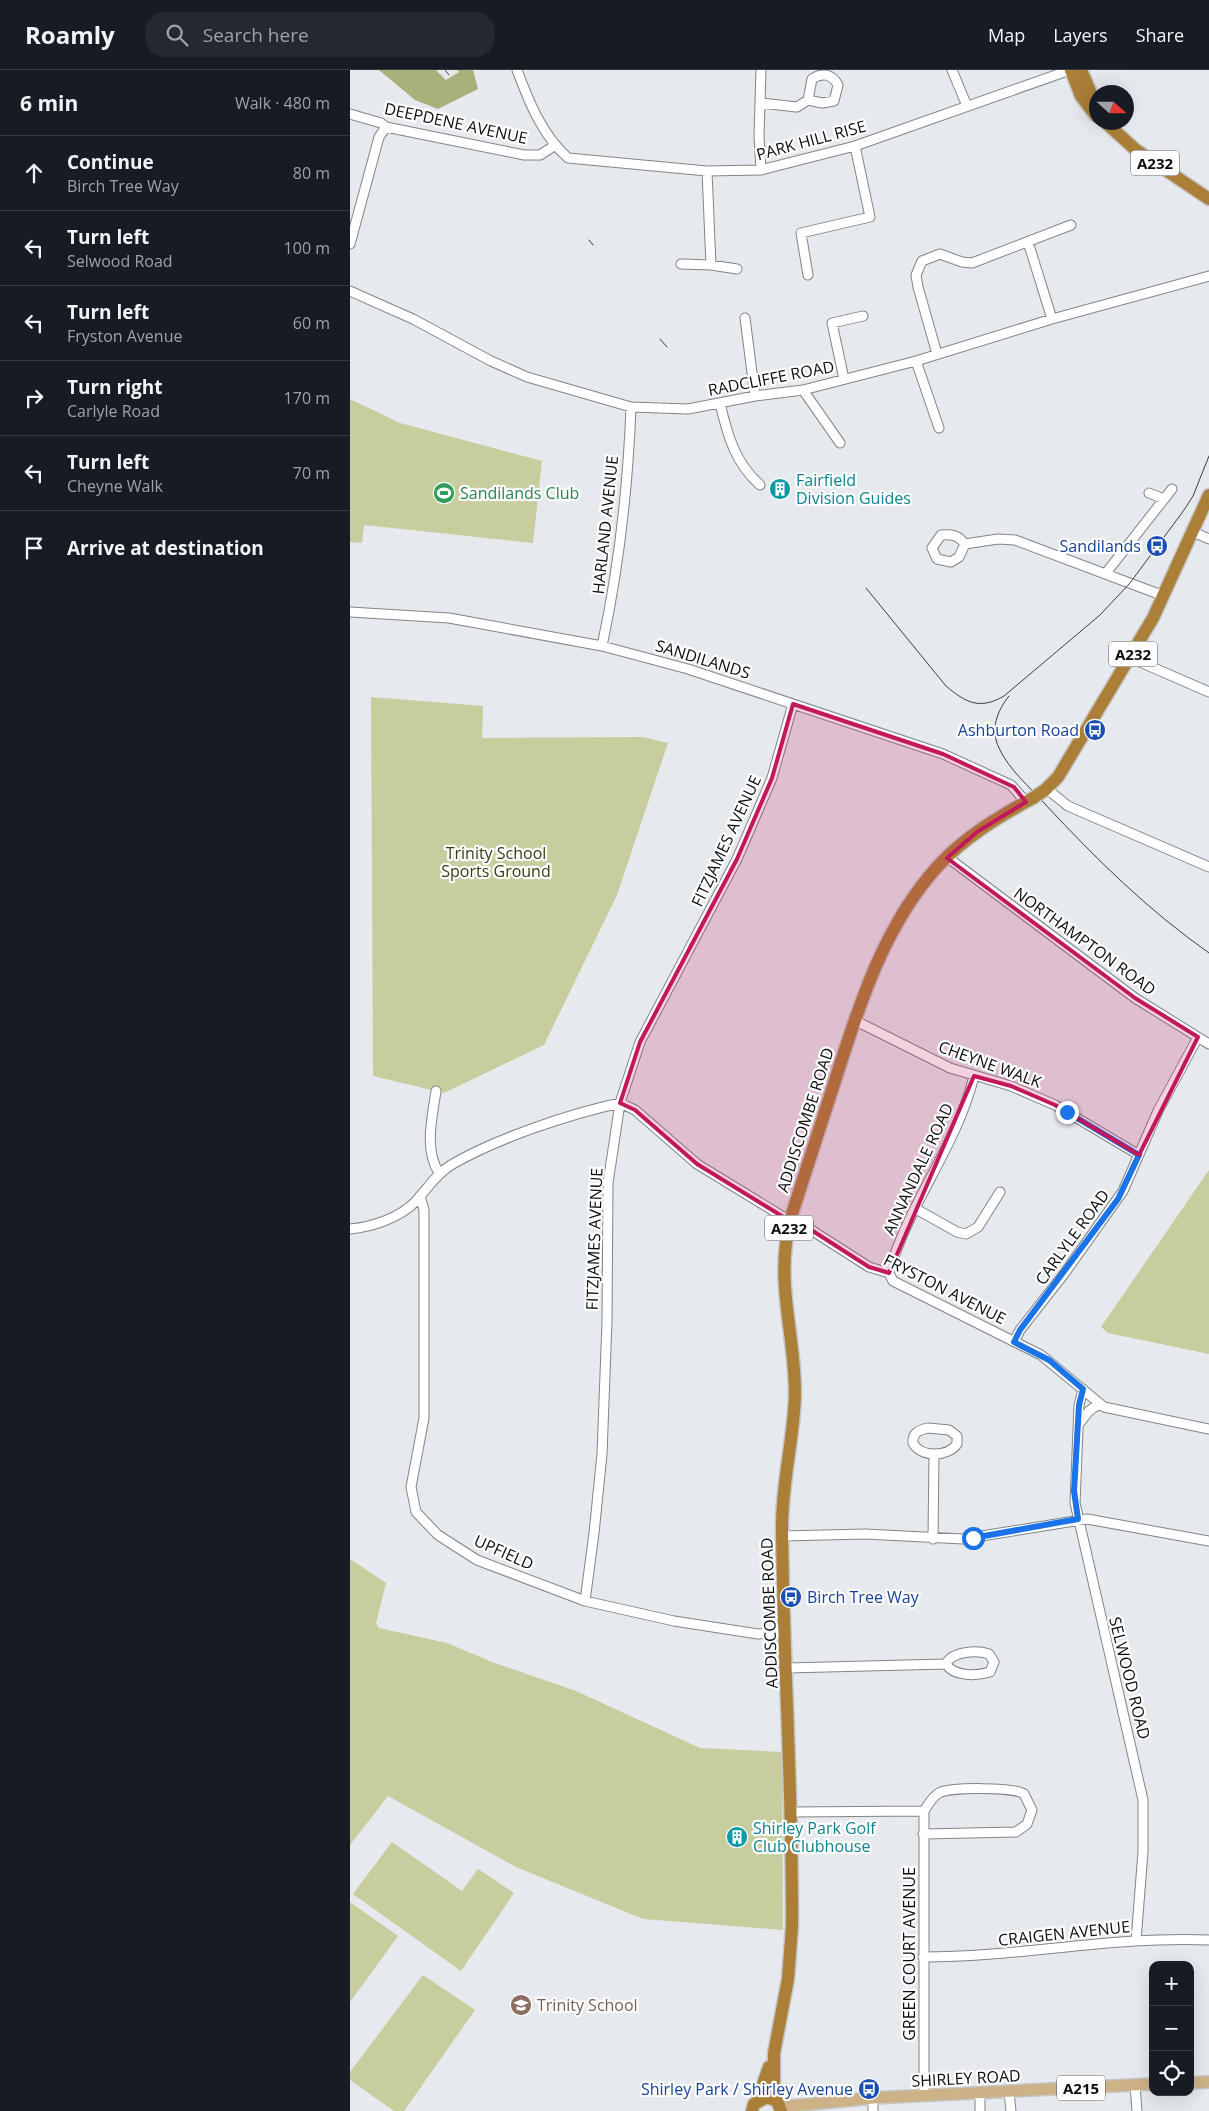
<!DOCTYPE html>
<html lang="en">
<head>
<meta charset="utf-8">
<style>
  body { margin:0; font-family:"Open Sans",sans-serif; background:#242831; color:#f1f3f6 }
  .controls { position:absolute; right:15px; bottom:15px; display:grid; overflow:hidden; border-radius:10px; box-shadow:0 5px 20px #0002 }
  .controls button { width:45px; height:45px; display:grid; place-items:center; padding:0; border:0; border-bottom:1px solid #363941; background:#171b24; color:#f1f3f6; font:25px sans-serif }
  .compass { position:absolute; left:739px; top:15px; width:45px; height:45px; border-radius:50%; background:#171b24; box-shadow:0 5px 20px #0002; rotate:111deg }
  .stop { position:absolute; width:15px; height:15px; margin:-11px; border:4px solid #1a73e8; border-radius:50%; background:#fff }
  .stop.end { background:#1a73e8; border-color:#fff; box-shadow:0 1px 5px #0008 }
  .list { margin:0; padding:0; list-style:none }
  h2 { display:flex; justify-content:space-between; align-items:center; height:65px; margin:0; padding:0 20px; font-size:21px }
  h2 small { font-size:16px; font-weight:400; color:#9ea1a6 }
  .list li { display:grid; grid-template-columns:32px 1fr auto; gap:15px; align-items:center; box-sizing:border-box; height:75px; padding:0 20px; border-top:1px solid #363941 }
  .list b { display:block; font-size:19px; white-space:nowrap }
  .list p { margin:0; font-size:16px; white-space:nowrap; color:#9ea1a6 }
  .list em { font-size:16px; font-style:normal; color:#9ea1a6 }
  .icon { flex:none; width:28px; height:28px; fill:none; stroke:currentColor; stroke-width:2; stroke-linecap:round; stroke-linejoin:round }
  .map { position:relative; flex:none; width:859px; height:2041px; overflow:hidden }
  header { display:flex; align-items:center; gap:30px; box-sizing:border-box; height:70px; padding:0 25px; background:#171b24; border-bottom:1px solid #363941 }
  header strong { font-size:24px }
  nav { display:flex; gap:28px; margin-inline-start:auto; font-size:18px }
  .search { width:350px; height:45px; background:#242831; display:flex; align-items:center; gap:12px; box-sizing:border-box; padding:0 18px; border-radius:20px; color:#9ea1a6; font-size:19px }
  main { display:flex }
  aside { flex:1; background:#171b24 }
  .map>svg:first-child { display:block }
  .green { fill:#c8cd9d }
  .forest { fill:#aab079 }
  .lines { fill:none; stroke-linecap:round; stroke-linejoin:round }
  .minor-casing { stroke:#828588; stroke-width:11 }
  .major-casing { stroke:#c4c5c5; stroke-width:14 }
  .highway-casing { stroke:#c4c5c5; stroke-width:15 }
  .minor { stroke:#fff; stroke-width:9 }
  .major { stroke:#cdb288; stroke-width:11 }
  .highway { stroke:#ac7f38; stroke-width:12 }
  .tram { stroke:#3e3f41; stroke-width:1 }
  .highway-bridge-casing { stroke:#c4c5c5; stroke-width:15; stroke-linecap:butt }
  .highway-bridge { stroke:#ac7f38; stroke-width:12 }
  .route { stroke:#1a73e8; stroke-width:6 }
  .marked { fill:#c2185b; fill-opacity:0.2; stroke:#c2185b; stroke-width:4; stroke-linejoin:round }
  .labels { text-anchor:middle; dominant-baseline:central; stroke-width:4.5; stroke-linejoin:round; paint-order:stroke }
  .shield { fill:#fff; stroke:#545556; stroke-width:1 }
  .shield-label { font-size:15px; font-weight:bold; fill:#0b0c0d }
  .street-label { font-size:16px; fill:#0b0c0d; stroke:#fff }
  .culture-label { font-size:16px; fill:#0d838f; stroke:#fff; text-anchor:start }
  .leisure-label { font-size:16px; fill:#27864d; stroke:#fff; text-anchor:start }
  .transit-label { font-size:16px; fill:#164399; stroke:#fff; text-anchor:end }
  .park-label { font-size:16px; fill:#383b10; stroke:#fff }
  .education-label { font-size:16px; fill:#785e54; stroke:#fff; text-anchor:start }
</style>
</head>
<body>
<header>
<strong>Roamly</strong>
<div class="search"><svg class="icon" aria-label="search" viewBox="0 0 24 24"><circle cx="10" cy="10" r="6"/><path d="M15 15l6 6"/></svg>Search here</div>
<nav><a>Map</a><a>Layers</a><a>Share</a></nav>
</header>
<main>
<aside>
<h2>6 min<small>Walk · 480 m</small></h2>
<ul class="list">
<li><svg class="icon" aria-label="ahead" viewBox="0 0 24 24"><path d="M12 20V5M6 11l6-6 6 6"/></svg><div><b>Continue</b><p>Birch Tree Way</p></div><em>80 m</em></li>
<li><svg class="icon" aria-label="left" viewBox="0 0 24 24"><path d="M17 20v-9H6M10 6l-5 5 5 5"/></svg><div><b>Turn left</b><p>Selwood Road</p></div><em>100 m</em></li>
<li><svg class="icon" aria-label="left" viewBox="0 0 24 24"><path d="M17 20v-9H6M10 6l-5 5 5 5"/></svg><div><b>Turn left</b><p>Fryston Avenue</p></div><em>60 m</em></li>
<li><svg class="icon" aria-label="right" viewBox="0 0 24 24"><path d="M7 20v-9h11M14 6l5 5-5 5"/></svg><div><b>Turn right</b><p>Carlyle Road</p></div><em>170 m</em></li>
<li><svg class="icon" aria-label="left" viewBox="0 0 24 24"><path d="M17 20v-9H6M10 6l-5 5 5 5"/></svg><div><b>Turn left</b><p>Cheyne Walk</p></div><em>70 m</em></li>
<li><svg class="icon" aria-label="arrive" viewBox="0 0 24 24"><path d="M6 21V4h12l-3 4 3 4H6"/></svg><div><b>Arrive at destination</b></div></li>
</ul>
</aside>
<div class="map">
<svg width="859" height="2041" viewBox="0 0 859 2041">
  <rect width="100%" height="100%" fill="#e6e9ed"/>
  <path class="green" d="M0 329 50 353 192 391 183 473 14 455 12 473 0 472Z
    M21 627 133 636 132 668 293 667 318 673 267 825 194 975 94 1023 23 1006Z
    M859 1100V1284L758 1263 751 1257Z
    M0 1489 36 1513 26 1553 29 1558 97 1573 142 1592 226 1621 350 1678 432 1682 433 1860 293 1849 166 1797 38 1726 0 1775Z
    M42 1772 112 1821 128 1799 164 1823 111 1901 3 1824Z
    M0 1832 48 1866 0 1932Z
    M73 1905 125 1940 54 2041H44L0 2010V2002Z"/>
  <path class="forest" d="M29 0H86L96 10 109 2 107 0H123L128 19 88 39 65 30Z"/>
  <g class="lines">
    <g class="minor-casing">
      <path id="minor" d="M167 0C179 32 192 65 218 88L357 101 411 100 505 76 720 0
        M602 0 617 36
        M411 33 447 37 458 30 472 33 484 31 488 15C482 4 472 2 462 9L458 30
        M0 44 31 53 36 57 174 85H190L204 76
        M411 100 409 66 411 0
        M357 101 361 195
        M678 172 702 249
        M0 174 29 67 36 57
        M331 194 361 195 387 199
        M458 205 451 163 520 147 505 76
        M0 221 63 249 141 291 177 307 281 337 338 339 405 326 453 320 566 291 702 249 859 206
        M395 248 405 326
        M587 284 568 217 566 205 572 191 590 184 612 192 622 193 721 155
        M566 291 589 358
        M494 309 482 253 513 246
        M453 320 490 373
        M370 333C377 364 385 393 410 415
        M799 423 814 429
        M843 462 859 469
        M615 474C608 465 602 464 591 465L582 478 587 489 601 492 609 487 615 474 648 469 665 470 814 526
        M756 503 822 419
        M0 542 99 548 252 576 338 599 593 684 661 715 676 732
        M252 576C269 497 278 417 281 337
        M781 588 859 622
        M697 719 718 736 859 797
        M597 787 785 928 859 974
        M504 950 600 998 661 1016 705 1035 789 1085
        M86 1021C82 1048 74 1080 89 1103
        M70 1126 74 1140V1348L61 1417 66 1442 88 1465 127 1490 235 1531 324 1551 408 1564 435 1562
        M566 1139 607 1162 616 1164 628 1157 650 1122
        M441 1147 519 1197 539 1203
        M0 1159C22 1157 50 1148 66 1131 78 1118 86 1104 101 1095 145 1069 219 1044 270 1033L285 1040 347 1094 440 1151
        M539 1203 543 1211 691 1285 754 1337 859 1359
        M539 1203C558 1134 607 1076 624 1006
        M664 1272 670 1260 714 1204 773 1121 808 1041 848 967
        M733 1319 729 1335 725 1433 793 1730V1782L786 1871
        M729 1354 739 1341 749 1334
        M578 1358 599 1360 607 1366V1374C598 1387 571 1388 563 1373 562 1363 569 1360 578 1358Z
        M433 1466 515 1464 613 1469 737 1449 859 1471
        M583 1469 584 1384
        M235 1531 244 1463 252 1384 257 1252 258 1113 270 1033 290 972 387 789 422 708 443 634
        M437 1598 596 1594C602 1581 627 1580 639 1584L644 1592 640 1602C627 1606 604 1607 596 1594
        M441 1742 574 1741
        M573 1764 666 1762 677 1754 682 1740 674 1724C664 1717 600 1717 589 1723 582 1727 578 1735 574 1741
        M573 1887C669 1887 763 1866 859 1870
        M785 2015 787 2041
        M659 2022 661 2041
        M630 2024V2041
        M574 2026V1741
        M523 2041V2028"/>
    </g>
    <g class="major-casing">
      <path id="major" d="M840 2013 859 2012
        M431 2037 523 2028 803 2014"/>
    </g>
    <g class="highway-casing">
      <path id="highway" d="M721 0 731 26 746 46
        M731 0 746 35
        M755 52 786 80 859 129
        M695 720 708 707 803 548 859 425
        M424 2029V1983L438 1909 442 1857C443 1723 433 1589 432 1456 432 1411 444 1368 445 1324 445 1260 424 1212 441 1147 455 1104 469 1060 483 1017 507 941 533 856 588 796 615 767 648 747 683 728
        M407 2032 419 1997
        M402 2041 404 2034 417 2027 427 2031 431 2041"/>
    </g>
    <use href="#minor" class="minor"/>
    <use href="#major" class="major"/>
    <use href="#highway" class="highway"/>
    <path class="tram" d="M95 0 99 5
      M239 170 243 175
      M310 269 317 277
      M516 518 596 616C616 633 630 640 654 626L750 545 780 513 834 440 843 426 859 386
      M659 626C647 641 640 659 649 678 659 700 680 717 695 734 746 789 798 840 859 883"/>
    <g class="highway-bridge-casing">
      <path id="highway-bridge" d="M683 728 695 720"/>
    </g>
    <use href="#highway-bridge" class="highway-bridge"/>
  </g>
  <g class="lines">
    <path class="route" d="M623 1468 728 1449 724 1421 729 1335 733 1319 699 1290 664 1272 670 1260 768 1129 789 1085 717 1042"/>
  </g>
  <path class="marked" d="M443 634 593 684 664 717 676 732 627 762 597 788 785 928 848 967 789 1085 705 1035 661 1016 624 1006 539 1203 519 1197 441 1147 440 1151 347 1094 285 1040 270 1033 290 972 387 789 422 708Z"/>
  <defs>
    <g id="building-disc" transform="scale(1.125)"><circle r="9.5" fill="#0f9aa8" stroke="#fff"/><path d="M-4-6H4V6H1V3H-1V6H-4ZM-2.5-4.3h1.7v1.8h-1.7ZM.8-4.3h1.7v1.8H.8ZM-2.5-1h1.7V.8h-1.7ZM.8-1h1.7V.8H.8Z" fill="#fff"/></g>
    <g id="stadium-disc" transform="scale(1.125)"><circle r="9.5" fill="#2e9e5b" stroke="#fff"/><path d="M0-5a6.5 5 0 1 0 0 10a6.5 5 0 1 0 0-10ZM-3.5-1.8h7v3.6h-7Z" fill="#fff"/></g>
    <g id="bus-disc" transform="scale(1.125)"><circle r="9.5" fill="#1a4fb4" stroke="#fff"/><path d="M-5-6H5V4H4V6H2V4H-2V6H-4V4H-5ZM-3.5-4V0h7V-4ZM-3.5 1.2v1.5H-2V1.2ZM2 1.2v1.5H3.5V1.2Z" fill="#fff"/></g>
    <g id="school-disc" transform="scale(1.125)"><circle r="9.5" fill="#8d6e63" stroke="#fff"/><path d="M0-5L7-2L0 1L-7-2ZM-4 1L0 2.5L4 1V4Q0 6-4 4Z" fill="#fff"/></g>
  </defs>
  <g fill-rule="evenodd">
    <use href="#building-disc" x="430" y="419"/>
    <use href="#stadium-disc" x="94" y="423"/>
    <use href="#bus-disc" x="807" y="476"/>
    <use href="#bus-disc" x="745" y="660"/>
    <use href="#bus-disc" x="441" y="1527"/>
    <use href="#building-disc" x="387" y="1767"/>
    <use href="#school-disc" x="171" y="1935"/>
    <use href="#bus-disc" x="519" y="2019"/>
  </g>
  <g class="labels">
    <g class="shield">
      <rect x="781" y="80.5" width="48" height="25" rx="4"/>
      <rect x="759" y="571.5" width="48" height="25" rx="4"/>
      <rect x="415" y="1145.5" width="48" height="25" rx="4"/>
      <rect x="707" y="2005.5" width="48" height="25" rx="4"/>
    </g>
    <g class="shield-label">
      <text x="805" y="93">A232</text>
      <text x="783" y="584">A232</text>
      <text x="439" y="1158">A232</text>
      <text x="731" y="2018">A215</text>
    </g>
    <g class="street-label">
      <text transform="translate(106 53) rotate(12)">DEEPDENE AVENUE</text>
      <text transform="translate(461 70) rotate(-15)">PARK HILL RISE</text>
      <text transform="translate(421 308) rotate(-11)">RADCLIFFE ROAD</text>
      <text transform="translate(255 455) rotate(-84)">HARLAND AVENUE</text>
      <text transform="translate(353 589) rotate(17)">SANDILANDS</text>
      <text transform="translate(376 771) rotate(-65)">FITZJAMES AVENUE</text>
      <text transform="translate(735 871) rotate(36)">NORTHAMPTON ROAD</text>
      <text transform="translate(640 994) rotate(20)">CHEYNE WALK</text>
      <text transform="translate(455 1050) rotate(-72)">ADDISCOMBE ROAD</text>
      <text transform="translate(568 1099) rotate(-65)">ANNANDALE ROAD</text>
      <text transform="translate(722 1167) rotate(-54)">CARLYLE ROAD</text>
      <text transform="translate(244 1169) rotate(-88)">FITZJAMES AVENUE</text>
      <text transform="translate(595 1219) rotate(27)">FRYSTON AVENUE</text>
      <text transform="translate(154 1482) rotate(24)">UPFIELD</text>
      <text transform="translate(419 1543) rotate(-92)">ADDISCOMBE ROAD</text>
      <text transform="translate(780 1608) rotate(76)">SELWOOD ROAD</text>
      <text transform="translate(714 1863) rotate(-6)">CRAIGEN AVENUE</text>
      <text transform="translate(559 1884) rotate(-90)">GREEN COURT AVENUE</text>
      <text transform="translate(616 2008) rotate(-3)">SHIRLEY ROAD</text>
    </g>
    <g class="culture-label">
      <text x="446" y="410">Fairfield<tspan x="446" dy="18">Division Guides</tspan></text>
      <text x="403" y="1758">Shirley Park Golf<tspan x="403" dy="18">Club Clubhouse</tspan></text>
    </g>
    <g class="leisure-label">
      <text x="110" y="423">Sandilands Club</text>
    </g>
    <g class="transit-label">
      <text x="791" y="476">Sandilands</text>
      <text x="729" y="660">Ashburton Road</text>
      <text x="457" y="1527" text-anchor="start">Birch Tree Way</text>
      <text x="503" y="2019">Shirley Park / Shirley Avenue</text>
    </g>
    <g class="park-label">
      <text x="146" y="783">Trinity School<tspan x="146" dy="18">Sports Ground</tspan></text>
    </g>
    <g class="education-label">
      <text x="187" y="1935">Trinity School</text>
    </g>
  </g>
</svg>
<div class="controls">
<button>+</button>
<button>−</button>
<button><svg class="icon" aria-label="locate" viewBox="0 0 24 24"><circle cx="12" cy="12" r="6"/><path d="M12 2v4M12 18v4M2 12h4M18 12h4"/></svg></button>
</div>
<svg class="compass" viewBox="-18 -18 36 36"><path d="M0-13l5 13h-10z" fill="#e53935"/><path d="M0 13l5-13h-10z" fill="#9ea1a6"/></svg>
<div class="stop" style="left:623px;top:1468px"></div>
<div class="stop end" style="left:717px;top:1042px"></div>
</div>
</main>
</body>
</html>
